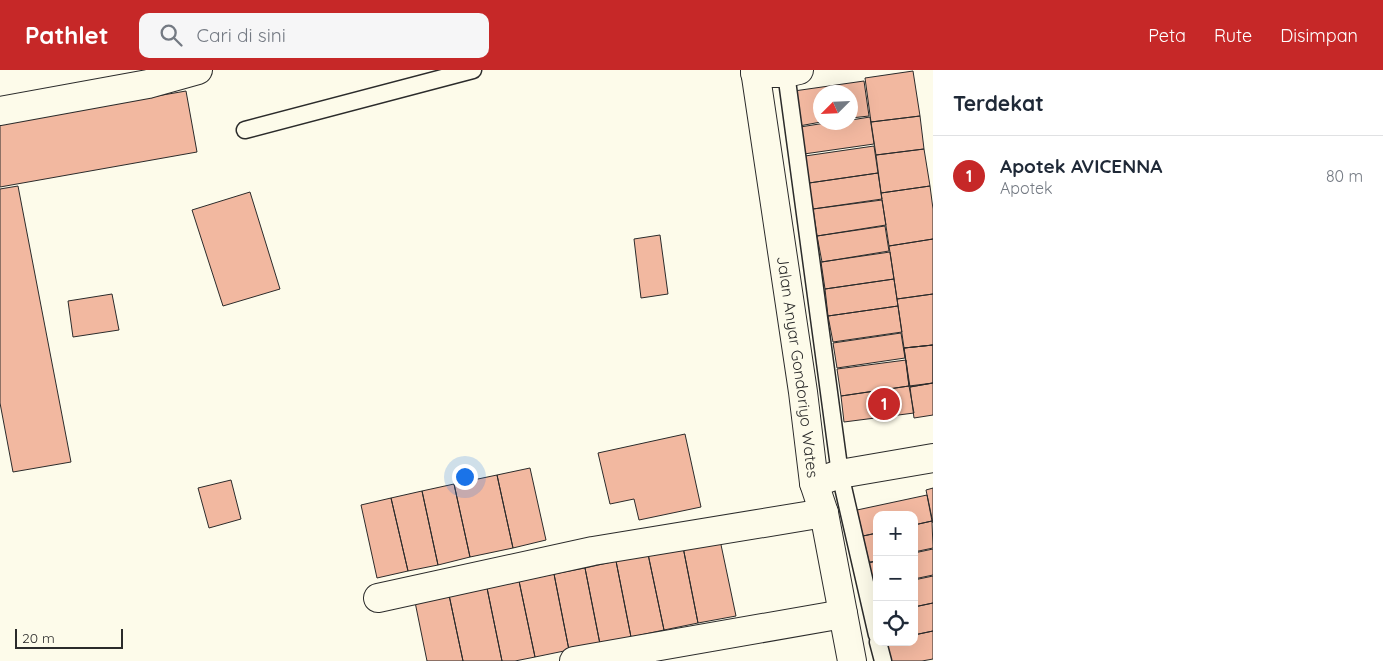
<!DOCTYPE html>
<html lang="id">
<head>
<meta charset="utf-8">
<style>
  body { margin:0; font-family:Quicksand,sans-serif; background:#f6f6f7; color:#1f2937 }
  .controls { position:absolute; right:15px; bottom:15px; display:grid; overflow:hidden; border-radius:10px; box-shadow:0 5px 20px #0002 }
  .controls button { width:45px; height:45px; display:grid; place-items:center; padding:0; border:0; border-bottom:1px solid #e0e1e3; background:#fff; color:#1f2937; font:25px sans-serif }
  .compass { position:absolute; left:813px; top:15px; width:45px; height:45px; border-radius:50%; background:#fff; box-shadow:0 5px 20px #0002; rotate:246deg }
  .scale { position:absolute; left:15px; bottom:12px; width:108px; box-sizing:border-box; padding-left:5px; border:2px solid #2b2b2b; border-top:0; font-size:14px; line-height:18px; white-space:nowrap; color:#2b2b2b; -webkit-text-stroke:4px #fdfbea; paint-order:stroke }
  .you { position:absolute; left:464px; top:406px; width:18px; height:18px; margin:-12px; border:4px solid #fff; border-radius:50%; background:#1a73e8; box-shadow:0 0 0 8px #1a73e833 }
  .badge { display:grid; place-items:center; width:32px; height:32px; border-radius:50%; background:#c62828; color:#fff; font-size:16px; font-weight:700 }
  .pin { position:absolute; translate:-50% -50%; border:2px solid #fff; box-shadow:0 1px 5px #0006 }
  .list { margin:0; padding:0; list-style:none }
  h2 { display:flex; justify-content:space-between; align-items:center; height:65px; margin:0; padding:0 20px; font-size:21px }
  h2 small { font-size:16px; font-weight:400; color:#747a83 }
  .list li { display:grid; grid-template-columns:32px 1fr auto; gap:15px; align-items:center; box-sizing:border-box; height:80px; padding:0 20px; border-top:1px solid #e0e1e3 }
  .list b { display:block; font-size:19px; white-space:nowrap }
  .list p { margin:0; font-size:16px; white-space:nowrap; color:#747a83 }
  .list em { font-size:16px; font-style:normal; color:#747a83 }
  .icon { flex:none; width:28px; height:28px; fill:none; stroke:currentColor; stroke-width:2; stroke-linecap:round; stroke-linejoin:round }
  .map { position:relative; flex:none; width:933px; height:591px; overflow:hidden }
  header { display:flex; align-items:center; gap:30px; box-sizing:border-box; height:70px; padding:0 25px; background:#c62828; color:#fff }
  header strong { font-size:24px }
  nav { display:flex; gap:28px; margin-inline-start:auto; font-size:18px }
  .search { width:350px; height:45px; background:#f6f6f7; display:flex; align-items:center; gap:12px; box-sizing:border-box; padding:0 18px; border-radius:10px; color:#747a83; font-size:19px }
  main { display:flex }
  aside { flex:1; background:#fff }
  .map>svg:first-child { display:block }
  .building { fill:#f2b8a0; stroke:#2b2b2b }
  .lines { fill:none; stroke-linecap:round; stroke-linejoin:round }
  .service-casing { stroke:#2b2b2b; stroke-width:19 }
  .minor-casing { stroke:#2b2b2b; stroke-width:30 }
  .tertiary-casing { stroke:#2b2b2b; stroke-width:30 }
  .service { stroke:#fdfbea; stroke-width:16 }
  .minor { stroke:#fdfbea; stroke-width:28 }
  .tertiary { stroke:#fdfbea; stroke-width:28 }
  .labels { text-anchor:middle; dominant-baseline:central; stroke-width:4; stroke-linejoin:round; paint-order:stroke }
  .street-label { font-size:16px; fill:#2b2b2b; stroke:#fdfbea }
</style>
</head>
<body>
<header>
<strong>Pathlet</strong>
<div class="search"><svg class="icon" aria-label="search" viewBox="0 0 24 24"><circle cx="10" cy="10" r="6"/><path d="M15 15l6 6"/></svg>Cari di sini</div>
<nav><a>Peta</a><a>Rute</a><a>Disimpan</a></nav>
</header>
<main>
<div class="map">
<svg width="933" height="591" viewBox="0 0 933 591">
  <rect width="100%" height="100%" fill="#fdfbea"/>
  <path class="building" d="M913 1 920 46 871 52 865 8Z
    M864 11 869 46 851 48V22H821V52L799 56 794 21Z
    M186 21 197 82 0 117V53Z
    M920 46 924 79 876 85 871 52Z
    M870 47 874 74 804 84 800 57 832 52H851V50Z
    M874 76 878 103 809 113 805 86Z
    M924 79 930 116 881 123 876 85Z
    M878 103 882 129 813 139 809 113Z
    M18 116 71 392 13 402 0 333V119Z
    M930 116 933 139V169L889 176 881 123Z
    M250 122 280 219 223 236 192 140Z
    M882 130 886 155 817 166 813 139Z
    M885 156 889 181 822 192 817 166Z
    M660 165 668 224 641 228 634 169Z
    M933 169V224L897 229 889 176Z
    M890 182 894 209 825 219 821 192Z
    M894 209 898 236 828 246 825 219Z
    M112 224 119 260 73 267 68 231Z
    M933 224V275L904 278 897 229Z
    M898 236 902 262 833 272 828 246Z
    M901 263 905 288 837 298 833 273Z
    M933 275V313L910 317 904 278Z
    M933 275V313L909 316 904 278Z
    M906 290 909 316 841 326 837 299Z
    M933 313V345L914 348 910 317Z
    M909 316 914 343 844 352 841 326Z
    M685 364 701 437 639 450 634 429 610 434 598 383Z
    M530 398 546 470 513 478 497 405Z
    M497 405 513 478 470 487 454 414Z
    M231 410 241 449 209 458 198 418Z
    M454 414 470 487 438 495 422 421Z
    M933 418V453L926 420Z
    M422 421 438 495 408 501 391 428Z
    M927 425 932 451 914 455V445H877V463L863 466 857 440Z
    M391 428 408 501 377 508 361 435Z
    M932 451 933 478 914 482V455Z
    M877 463V491L869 492 863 466Z
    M720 470 736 546 698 553 683 477Z
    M683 477 698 553 664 560 648 484Z
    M933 479V505L914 509V483Z
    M648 484 664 560 631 567 616 491Z
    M616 491 631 567 600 574 585 498Z
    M877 491V517L875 518 869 493Z
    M585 498 600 574 569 580 554 504Z
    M554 504 569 580 535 587 519 511Z
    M933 506V533L914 537V510Z
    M519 511 535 587 515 591H502L487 518Z
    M487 518 502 591H463L449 525Z
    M449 525 463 591H427L415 532Z
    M933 533V561L914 565V537Z
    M933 561V589L922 591H891L887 572H914V565Z"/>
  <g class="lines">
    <g class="service-casing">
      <path id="service" d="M786 3 840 404 877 565
        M245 60 473 0
        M878 572 883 591"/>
    </g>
    <g class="minor-casing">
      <path id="minor" d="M755 3H786L799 0
        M0 41 148 14 198 0
        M814 413 840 404 933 388
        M378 528 593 481 824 443
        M574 591 843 544"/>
    </g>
    <g class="tertiary-casing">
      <g id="tertiary">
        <path id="s1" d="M755 0 803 322 814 413 824 443 852 591"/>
      </g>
    </g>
    <use href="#service" class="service"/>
    <use href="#minor" class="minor"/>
    <use href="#tertiary" class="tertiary"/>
  </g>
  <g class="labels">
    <g class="street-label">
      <text stroke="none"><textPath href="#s1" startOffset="300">Jalan Anyar Gondoriyo Wates</textPath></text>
    </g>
  </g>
</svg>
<div class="controls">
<button>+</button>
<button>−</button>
<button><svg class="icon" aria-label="locate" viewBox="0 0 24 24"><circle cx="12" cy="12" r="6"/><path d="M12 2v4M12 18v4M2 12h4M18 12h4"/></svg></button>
</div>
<svg class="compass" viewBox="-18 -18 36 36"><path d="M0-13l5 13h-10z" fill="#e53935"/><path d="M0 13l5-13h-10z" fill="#747a83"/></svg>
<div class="scale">20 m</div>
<div class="you"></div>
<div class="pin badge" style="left:884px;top:334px">1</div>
</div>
<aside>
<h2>Terdekat<small></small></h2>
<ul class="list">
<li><span class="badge">1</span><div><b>Apotek AVICENNA</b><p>Apotek</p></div><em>80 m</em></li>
</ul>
</aside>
</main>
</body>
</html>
